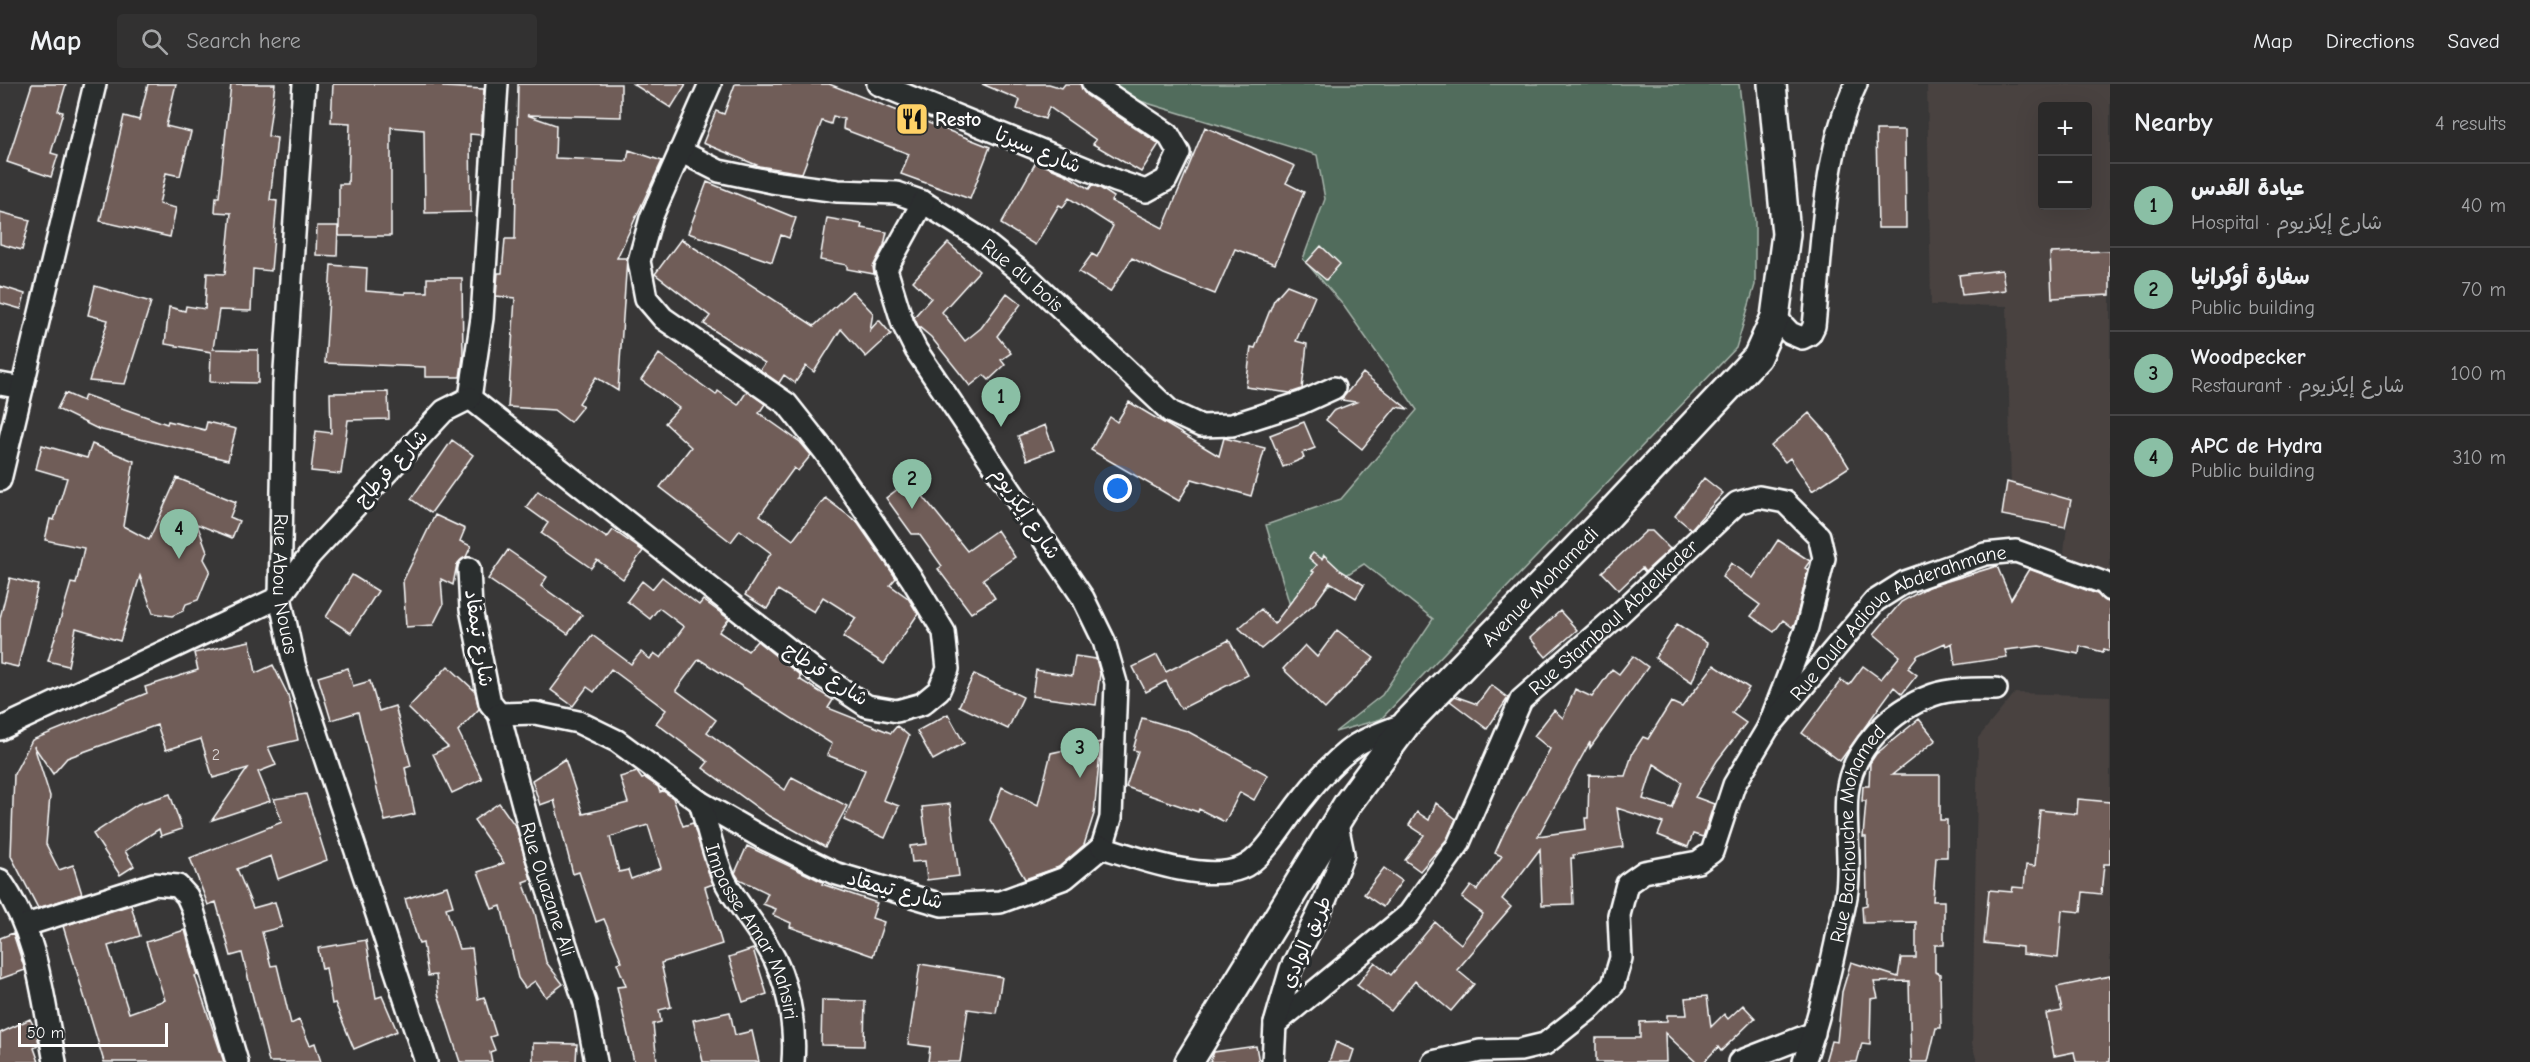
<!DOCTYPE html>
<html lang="en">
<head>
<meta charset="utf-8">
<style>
  body { margin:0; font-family:"Comic Neue","Playpen Sans Arabic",sans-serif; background:#323131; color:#f1f3f6 }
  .controls { position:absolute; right:18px; top:18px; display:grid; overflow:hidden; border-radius:6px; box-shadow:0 6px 24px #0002 }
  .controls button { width:54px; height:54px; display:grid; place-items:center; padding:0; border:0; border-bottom:2px solid #464546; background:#2a2929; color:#f1f3f6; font:30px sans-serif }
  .scale { position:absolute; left:18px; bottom:15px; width:150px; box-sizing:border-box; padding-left:6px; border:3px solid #fff; border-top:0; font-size:16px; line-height:21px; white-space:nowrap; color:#fff; -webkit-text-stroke:4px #2a2d2e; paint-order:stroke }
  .you { position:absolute; left:1118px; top:405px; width:21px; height:21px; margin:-15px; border:4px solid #fff; border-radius:50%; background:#1a73e8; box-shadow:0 0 0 9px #1a73e833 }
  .badge { display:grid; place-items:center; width:39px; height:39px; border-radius:50%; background:#8abfa5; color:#111; font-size:20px; font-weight:700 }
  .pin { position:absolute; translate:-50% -50px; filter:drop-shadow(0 2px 3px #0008) }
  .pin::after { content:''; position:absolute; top:32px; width:21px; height:18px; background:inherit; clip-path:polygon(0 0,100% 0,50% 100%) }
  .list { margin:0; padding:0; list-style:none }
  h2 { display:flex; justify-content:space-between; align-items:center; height:78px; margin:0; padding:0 24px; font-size:26px }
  h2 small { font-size:20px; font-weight:400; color:#a5a6a8 }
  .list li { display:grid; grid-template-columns:39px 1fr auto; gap:18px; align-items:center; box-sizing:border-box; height:84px; padding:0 24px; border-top:2px solid #464546 }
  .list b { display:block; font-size:22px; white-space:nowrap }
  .list p { margin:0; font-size:20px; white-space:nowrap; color:#a5a6a8 }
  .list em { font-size:20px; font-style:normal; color:#a5a6a8 }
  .icon { flex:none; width:33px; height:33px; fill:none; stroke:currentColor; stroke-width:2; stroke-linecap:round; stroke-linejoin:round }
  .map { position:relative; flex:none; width:2110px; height:978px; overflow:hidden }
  header { display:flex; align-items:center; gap:36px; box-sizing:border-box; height:84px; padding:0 30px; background:#2a2929; border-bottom:2px solid #464546 }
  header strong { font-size:28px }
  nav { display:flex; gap:33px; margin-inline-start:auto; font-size:21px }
  .search { width:420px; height:54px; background:#323131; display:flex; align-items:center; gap:15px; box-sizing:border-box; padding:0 21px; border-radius:6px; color:#a5a6a8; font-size:22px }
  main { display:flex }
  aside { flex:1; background:#2a2929 }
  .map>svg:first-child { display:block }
  .built { fill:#484241; fill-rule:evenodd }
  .green { fill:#516c5b; stroke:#a8b6ad; stroke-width:1.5 }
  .building { fill:#6f5d59; stroke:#fff; stroke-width:1.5; fill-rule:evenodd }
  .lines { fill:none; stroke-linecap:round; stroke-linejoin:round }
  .minor-casing { stroke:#fff; stroke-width:26 }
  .major-casing { stroke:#fff; stroke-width:32 }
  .minor { stroke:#2a2d2e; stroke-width:21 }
  .major { stroke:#2a2d2e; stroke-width:27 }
  .labels { text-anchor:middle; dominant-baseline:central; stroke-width:6; stroke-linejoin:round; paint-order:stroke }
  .number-label { font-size:16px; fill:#dbd6d6 }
  .poi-label { font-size:20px; font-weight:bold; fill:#fff; stroke:#2a2d2e; text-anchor:start }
  .street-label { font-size:20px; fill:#fff; stroke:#2a2d2e }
</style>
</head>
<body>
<header>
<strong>Map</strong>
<div class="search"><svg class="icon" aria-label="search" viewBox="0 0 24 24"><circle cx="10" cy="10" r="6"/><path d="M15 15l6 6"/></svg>Search here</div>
<nav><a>Map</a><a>Directions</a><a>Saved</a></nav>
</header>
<main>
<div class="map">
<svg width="2110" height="978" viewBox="0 0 2110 978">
  <rect width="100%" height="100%" fill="#383737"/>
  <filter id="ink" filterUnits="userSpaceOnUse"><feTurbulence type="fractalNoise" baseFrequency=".0167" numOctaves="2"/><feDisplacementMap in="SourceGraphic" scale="12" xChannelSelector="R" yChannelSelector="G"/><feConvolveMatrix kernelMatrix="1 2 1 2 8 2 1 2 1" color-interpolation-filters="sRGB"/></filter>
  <g filter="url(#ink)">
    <path class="built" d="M1927 0H2110V502L2064 469 2070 415 2011 407 2007 222 1931 221ZM2042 22H2088V122H2042Z
      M2015 609 2110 612V978H1977L1972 960 1978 654Z"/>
    <path class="green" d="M1109 0H1739L1755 137V201L1736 264 1381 635 1335 648 1382 611 1433 535 1364 480 1291 525 1266 441 1341 415 1417 326 1343 221 1303 175 1325 115 1317 71 1124 12Z"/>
    <path class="building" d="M32 0H66L58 27 63 28 51 69 58 71 51 93 7 78Z
      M148 0H176L166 42 191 48 180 92 166 89 159 120 176 124 170 153 100 137 124 32 139 36Z
      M231 0H275L268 52 277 54 270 116 277 117 271 187 253 185 251 227 219 226 213 265 258 266V299L210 298 211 268 165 260 169 223 185 227 186 222 205 225 207 189 225 190 231 129 215 128 216 113H219Z
      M333 0H443V3L484 5 481 51 470 50 471 128 425 129 424 46 391 43V152H339V100H348L350 39 331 38Z
      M518 0H621V33L527 31 556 41 555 74 627 77 629 66 662 77 617 174H627L618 307 596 293 579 319 583 322 570 338 554 326 508 323 515 214 496 212 498 189H502L505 155H515Z
      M633 0H686L671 24Z
      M735 0H829L990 63 970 115 901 90 909 70 843 45 844 35 833 32 831 40 822 37 802 89 759 82 703 59 716 27 724 30Z
      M982 0H1049L1062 4 1065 0H1080L1086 11 1159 60 1141 88 1093 60 1096 56 1049 23 1045 35 1017 25 1020 16Z
      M1205 43 1295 82 1286 99 1304 108 1275 180 1235 165 1215 210 1164 190 1132 174 1110 208 1079 188 1092 170 1097 173 1113 142 1069 114 1063 123 1059 121 1035 161 1001 140 1036 78 1067 91 1089 105 1092 101 1100 104 1114 113 1111 117 1163 144Z
      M1876 46H1905L1906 144H1878Z
      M707 98 796 134 789 154 781 151 772 178 688 149Z
      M0 128 30 136 22 166 0 160Z
      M827 134 862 140 861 144 887 148 884 161 873 183 874 190 847 185V181L820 176Z
      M317 142H338L337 172 316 171Z
      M681 155 814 242 852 207 873 229 870 246 879 236 891 250 866 273 841 245 814 288 806 282 795 299 784 291 779 299 760 286 765 279 704 240 710 232 655 190Z
      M948 159 979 187 942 228 965 257 981 244 1007 209 1021 220 997 252 1011 269 1001 276 1005 281 989 296 984 291 970 302 931 253 918 242 914 233 931 214 913 197Z
      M1321 162 1340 180 1326 196 1306 179Z
      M2110 167V211L2052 214 2050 169Z
      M331 181 367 184 366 207 405 210V208H427V194H462L463 273 460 293H425V283L325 279Z
      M2002 186 2005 206 1962 211 1959 191Z
      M1287 201 1315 212 1296 257 1307 260 1302 305 1290 309 1246 303 1251 263 1255 264 1274 216Z
      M0 202 25 210 21 225 0 219Z
      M95 202 151 218 125 300 89 297 108 236 88 231Z
      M659 270 716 311 718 307 738 321 747 307 765 320 759 329 800 358 811 371 798 387 794 384 760 431 793 456 825 414 857 438 896 494 890 501 908 514 918 530 884 580 843 553 856 534 823 513 814 528 778 506 767 525 745 511 771 469 740 446 731 458 660 403 691 363 665 339 679 324 641 296Z
      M1363 289 1408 325 1396 323 1362 365 1326 336 1333 327 1356 318 1341 316Z
      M388 308 389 335 348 336 341 390 311 387 316 347 331 349 330 309Z
      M65 309 83 317 85 311 167 340 168 337 205 346 207 338 236 345 228 376 98 345 57 325Z
      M1129 318 1219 372 1224 354 1265 364 1251 412 1192 395 1179 417 1091 366 1110 333 1117 338Z
      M1809 329 1829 351 1849 383 1812 407 1790 374 1785 378 1771 362Z
      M1304 338 1315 364 1302 369 1304 374 1283 383 1270 351Z
      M1045 341 1054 366 1027 376 1018 352Z
      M452 356 473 371 431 429 411 415Z
      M92 360 134 377 123 442 149 456 177 394 236 418 230 433 239 437 232 454 197 440 207 467 204 475 210 486 198 516 186 520 183 527 172 532 153 529 140 492 120 557 76 544 68 582 48 577 71 499 76 500 84 464 45 456 50 435 54 436 67 394 36 385 42 361 87 374Z
      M1704 394 1723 409 1691 445 1675 432Z
      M910 396 967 467 997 446 1015 473 983 495 995 514 971 529 938 485 942 482 919 450H912L886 414Z
      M2007 398 2071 416 2065 443 2002 431Z
      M538 407 607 454 613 446 643 467 623 495 597 476 591 484 541 449 548 439 526 423Z
      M435 431 465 445 460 457 471 462 466 473 457 480 453 501 441 495 443 521 433 541 406 543 403 497Z
      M1646 447H1652L1670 465 1645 488 1642 484 1619 506 1602 488Z
      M1778 456 1810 477 1805 484 1808 486 1795 540 1792 543 1783 536 1774 548 1751 532 1760 521 1722 493 1731 479 1753 494Z
      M508 466 547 493 541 502 582 531 568 550 488 495Z
      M1313 469 1322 475 1324 471 1340 486 1364 501 1356 514 1330 498 1315 519 1261 565 1239 544 1261 525 1274 540 1314 488 1312 487 1317 481 1309 474Z
      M1997 482 2011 515 2029 485 2097 510 2110 518V567L2104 565 2103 568 2080 562 2079 570 2039 562 2005 566 2007 573 1955 581 1952 559 1946 562 1945 559 1918 571 1908 584 1917 591 1902 610 1894 603 1840 677 1802 649 1841 596 1849 601 1863 582 1881 595 1900 572 1874 550 1901 518 1928 503Z
      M352 491 378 507 351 549 326 533Z
      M662 493 699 521 703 516 729 535 719 548 748 567 757 557 801 592 799 595 833 616 828 624 891 649 897 642 909 652 883 716 899 722 885 754 844 736 865 686 827 671 832 660 699 575 676 606 716 636 707 648 785 706 792 693 847 722 825 763 769 732 703 684 708 678 656 639 666 626 611 585 594 608 587 603 573 622 551 606 592 551 631 580 641 568 650 575 654 569 661 574 684 543 659 524 650 535 627 517 642 497 652 505Z
      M10 494 38 501 18 583 0 579V534Z
      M1560 527 1577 546 1546 573 1530 554Z
      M1677 540 1707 559 1692 598 1655 574Z
      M1337 546 1374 574 1325 625 1283 585 1305 561 1317 573Z
      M1229 556 1248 591 1181 625 1166 597 1146 608 1133 583 1157 571 1166 588Z
      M250 557 256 589 273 581 288 611 298 656 268 663 276 681 258 688 270 717 212 736 248 684 213 694 201 655 166 666 157 641 67 674 53 690 34 662 50 712 46 760 59 786 73 781 82 810 38 824 11 772 14 690 32 656 147 609 145 603 198 586 194 569Z
      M1075 572 1096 575 1100 589 1096 621 1032 612 1036 586 1072 592Z
      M1633 572 1648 583 1590 664V658L1538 752 1586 745 1585 734H1588L1589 691 1625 692 1633 668 1643 653 1648 655 1671 618 1682 623 1714 581 1749 604 1732 629 1746 639 1717 677 1695 713 1714 720 1703 753 1693 750 1688 763 1658 751 1663 739 1617 724 1623 763 1573 771 1574 774H1571L1573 820 1542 821 1540 765 1502 815 1511 823 1457 886 1474 900 1451 927 1415 897 1391 927 1357 901 1375 878 1391 891 1435 838 1461 860 1483 830 1462 814 1471 802 1477 806 1502 772 1495 769 1504 749 1550 665 1534 652 1554 626 1563 634 1575 605 1592 613 1612 585 1619 590ZM1654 680 1682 698 1672 724 1643 715Z
      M448 582 475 607 479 625 458 647 482 695 452 709 433 670 448 663 408 624Z
      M348 584 353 602 370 597 379 627 395 622 411 682 405 684 415 730 385 737 358 628 331 636 318 593Z
      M974 590 1023 613 1008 645 959 622Z
      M1491 601 1508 614 1487 645 1450 617 1455 612 1477 620Z
      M948 630 964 659 933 676 917 647Z
      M1142 634 1187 647 1268 691 1254 716 1240 708 1225 738 1199 725 1198 728 1126 703 1138 667 1133 666Z
      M1919 635 1936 656 1892 691H1940V736H1947V773H1936L1933 817H1944V861H1935V888L1940 890 1941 944H1936L1928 978H1911L1909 897 1874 898 1878 914 1871 915 1870 960 1862 959 1857 978H1825L1831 957 1837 958 1842 908 1851 878 1898 893 1901 874H1916V838L1863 839 1862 822 1867 821 1866 753H1863L1866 717H1862L1863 702H1869L1870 679 1876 670Z
      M1101 658 1094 730 1084 761 1059 783 1025 795 990 736 1002 703 1038 721 1051 669Z
      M565 675 583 730 628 719 620 693 637 688 642 695 645 694 658 703 660 708 663 707 673 714 683 742 693 739 713 800 705 803 722 860 661 879 671 923 659 926 661 938 653 940 657 978H634L617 903 626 902 617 879 622 878 604 835 596 838 579 788 573 790 554 716 540 721 532 696ZM648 741 661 784 631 795 628 786 619 788 610 753Z
      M170 710 182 745 161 752 159 745 125 767 134 782 120 791 93 750 138 720Z
      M306 710 327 776 278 795 271 772 237 785 253 824 275 818 282 843 262 848 271 882 277 881 291 940 299 936 310 961 315 959 321 978H269L242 869 231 872 216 818 208 821 190 774 282 738 274 715Z
      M2078 715 2110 718V780H2104L2101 810 2083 808 2081 828 2062 826 2058 874 2022 870V863L1984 859 1989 806 2012 808 2013 803 2024 804 2026 781 2035 782 2040 726 2077 730Z
      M499 719 516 743 531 795 523 798 535 829 546 878 563 900 546 913 535 897 525 904 518 894 501 822 492 825 478 788 504 779 474 736Z
      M1436 719 1456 735 1447 755 1420 787 1405 776 1424 751 1409 741 1417 728 1429 736Z
      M950 720 959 792 927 796 925 777 912 778 910 762 927 760 922 723Z
      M747 762 823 798 822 800 877 819 872 834 884 838 873 872 790 843 791 839 773 831 776 825 763 820 768 809 739 795 735 789Z
      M1384 784 1402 797 1383 823 1364 810Z
      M447 802 453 822 446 824 459 865 472 864 478 915 484 913 496 951 490 953 495 966 490 968 492 978H460L438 910 436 891 428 892 423 859 419 860 405 815Z
      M131 821 140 852 108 862 129 929 165 916 146 858 185 846 198 891 195 892 224 978H104L63 842Z
      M13 849 25 886 0 895V854Z
      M366 856 376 914 382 912 397 947 354 965 335 919 332 920 326 884 322 885 318 864Z
      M753 865 767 910 743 918 729 873Z
      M920 880 1002 893 996 929 968 925 960 978H928L930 963 908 960Z
      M2110 892V978H2076L2074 968 2054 972 2046 930 2062 927 2057 903Z
      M1707 912 1711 943 1724 930 1728 935 1743 921 1755 934 1721 967 1718 963 1704 978H1696L1665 949 1666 978H1596V954H1640V938L1667 937V931H1687L1685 914Z
      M822 916 865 917 864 962 821 961Z
      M730 928 735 951 752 947 759 978H703L693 936Z
      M30 935 37 948 39 961 34 964 39 978H0V949Z
      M1336 958 1354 966 1350 978H1329Z
      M533 959 577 960 576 978H533Z
      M1256 962 1259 978H1210L1214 968Z"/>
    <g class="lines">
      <g class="minor-casing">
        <g id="minor">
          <path id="s1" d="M304 0 284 301 280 513 294 580 426 978"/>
          <path d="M878 0 1116 97 1146 107 1166 96 1179 69 1168 50 1093 0"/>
          <path id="s2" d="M680 67 719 87 772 98 838 107 897 109 923 118 975 151 1031 196 1171 328 1201 342 1232 341 1301 319 1334 304"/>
          <path d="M923 118 886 185 903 240 916 266 1083 514 1104 557 1116 599 1111 734 1102 763"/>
          <path d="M1775 233 1790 249 1802 254 1810 250 1814 242C1822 166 1823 69 1856 0"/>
          <path d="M0 300 22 304"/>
          <path d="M470 314 822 592 867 622 897 627 922 620 939 606 948 585 944 548 912 495 825 368 787 320 663 234 646 214 639 177 651 134 710 0"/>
          <path d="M470 314 482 234 497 0"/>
          <path d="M0 396 95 0"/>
          <path id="s3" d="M469 485 471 525 490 619 499 630 537 773 585 919 596 978"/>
          <path d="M280 513 310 471 444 327 470 314"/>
          <path d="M499 630 535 629 578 638 617 657 700 718 761 753 834 789 942 821 1000 818 1065 794 1102 763"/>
          <path d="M0 645 280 513"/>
          <path id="s4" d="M700 718C708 744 714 773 725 797 737 820 755 840 768 863 788 895 796 941 793 978"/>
          <path d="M1102 763C1137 774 1205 799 1241 784 1265 775 1287 732 1304 713 1318 695 1337 674 1356 661 1371 652 1390 646 1407 639"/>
          <path d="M0 796C38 849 43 915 55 978"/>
          <path d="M26 841 154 800 178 802 187 812 192 823 237 978"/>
          <path id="s5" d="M1275 940 1409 830 1458 761 1521 616 1617 532 1737 419 1759 413 1785 418 1819 452 1824 474 1807 543 1768 644"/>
          <path d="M1273 978 1275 940 1291 885 1326 814 1343 770 1337 740"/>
          <path id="s6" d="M1433 978 1480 967 1520 966 1545 960 1592 923 1613 901 1621 874 1619 831 1627 800 1644 788 1698 778 1712 768 1734 701 1768 644 1875 517 1905 498 1985 470 2016 467 2104 499 2110 506"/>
          <path d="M1739 978 1814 949"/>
          <path id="s7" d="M1804 978C1818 939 1827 900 1836 859 1839 842 1845 823 1847 806 1851 774 1844 741 1847 710 1851 665 1892 626 1933 611 1953 604 1975 605 1996 605"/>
        </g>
      </g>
      <g class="major-casing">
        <g id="major">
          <path id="s8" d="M1189 978 1348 719 1407 639 1606 434 1757 273 1775 233 1786 150 1772 0"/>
        </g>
      </g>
      <use href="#minor" class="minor"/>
      <use href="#major" class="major"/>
    </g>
  </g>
  <defs>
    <g id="restaurant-square" transform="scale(1.725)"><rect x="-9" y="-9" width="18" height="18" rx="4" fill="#ffd166" stroke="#2a2d2e"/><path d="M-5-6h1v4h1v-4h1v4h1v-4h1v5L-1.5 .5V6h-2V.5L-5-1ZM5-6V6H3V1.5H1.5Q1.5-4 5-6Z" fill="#111"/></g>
  </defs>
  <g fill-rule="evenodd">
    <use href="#restaurant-square" x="912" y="35"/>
  </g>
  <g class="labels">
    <g class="number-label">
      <text x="216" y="671">2</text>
    </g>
    <g class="poi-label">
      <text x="935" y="35">Resto</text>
    </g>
    <g class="street-label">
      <text transform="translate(1038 66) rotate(22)">شارع سيرتا</text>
      <text stroke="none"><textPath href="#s2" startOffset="375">Rue du bois</textPath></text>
      <text transform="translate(391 384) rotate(-47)">شارع قرطاج</text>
      <text transform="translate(1026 429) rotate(56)">شارع إيكزيوم</text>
      <text stroke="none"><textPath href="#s1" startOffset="501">Rue Abou Nouas</textPath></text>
      <text stroke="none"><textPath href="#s8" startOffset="594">Avenue Mohamedi</textPath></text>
      <text stroke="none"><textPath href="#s5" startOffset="540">Rue Stamboul Abdelkader</textPath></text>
      <text stroke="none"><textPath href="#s6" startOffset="711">Rue Ould Adioua Abderahmane</textPath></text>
      <text transform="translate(479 554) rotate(81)">شارع تيمقاد</text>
      <text transform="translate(826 590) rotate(34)">شارع قرطاج</text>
      <text stroke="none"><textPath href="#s7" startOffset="237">Rue Bachouche Mohamed</textPath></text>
      <text stroke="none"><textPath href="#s3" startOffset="332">Rue Ouazane Ali</textPath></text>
      <text transform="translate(895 806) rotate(15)">شارع تيمقاد</text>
      <text stroke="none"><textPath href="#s4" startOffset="141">Impasse Amar Mahsiri</textPath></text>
      <text transform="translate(1306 858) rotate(-66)">طريق الوادي</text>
    </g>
  </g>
</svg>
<div class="controls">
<button>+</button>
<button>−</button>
</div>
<div class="scale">50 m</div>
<div class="you"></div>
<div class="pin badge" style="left:1001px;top:343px">1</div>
<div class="pin badge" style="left:912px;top:425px">2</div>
<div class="pin badge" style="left:1080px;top:694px">3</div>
<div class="pin badge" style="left:179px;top:475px">4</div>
</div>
<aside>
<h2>Nearby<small>4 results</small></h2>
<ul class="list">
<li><span class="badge">1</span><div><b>عيادة القدس</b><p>Hospital · شارع إيكزيوم</p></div><em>40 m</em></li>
<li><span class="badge">2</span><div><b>سفارة أوكرانيا</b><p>Public building</p></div><em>70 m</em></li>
<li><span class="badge">3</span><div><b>Woodpecker</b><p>Restaurant · شارع إيكزيوم</p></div><em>100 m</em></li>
<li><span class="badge">4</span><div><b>APC de Hydra</b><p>Public building</p></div><em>310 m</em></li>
</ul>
</aside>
</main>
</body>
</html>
